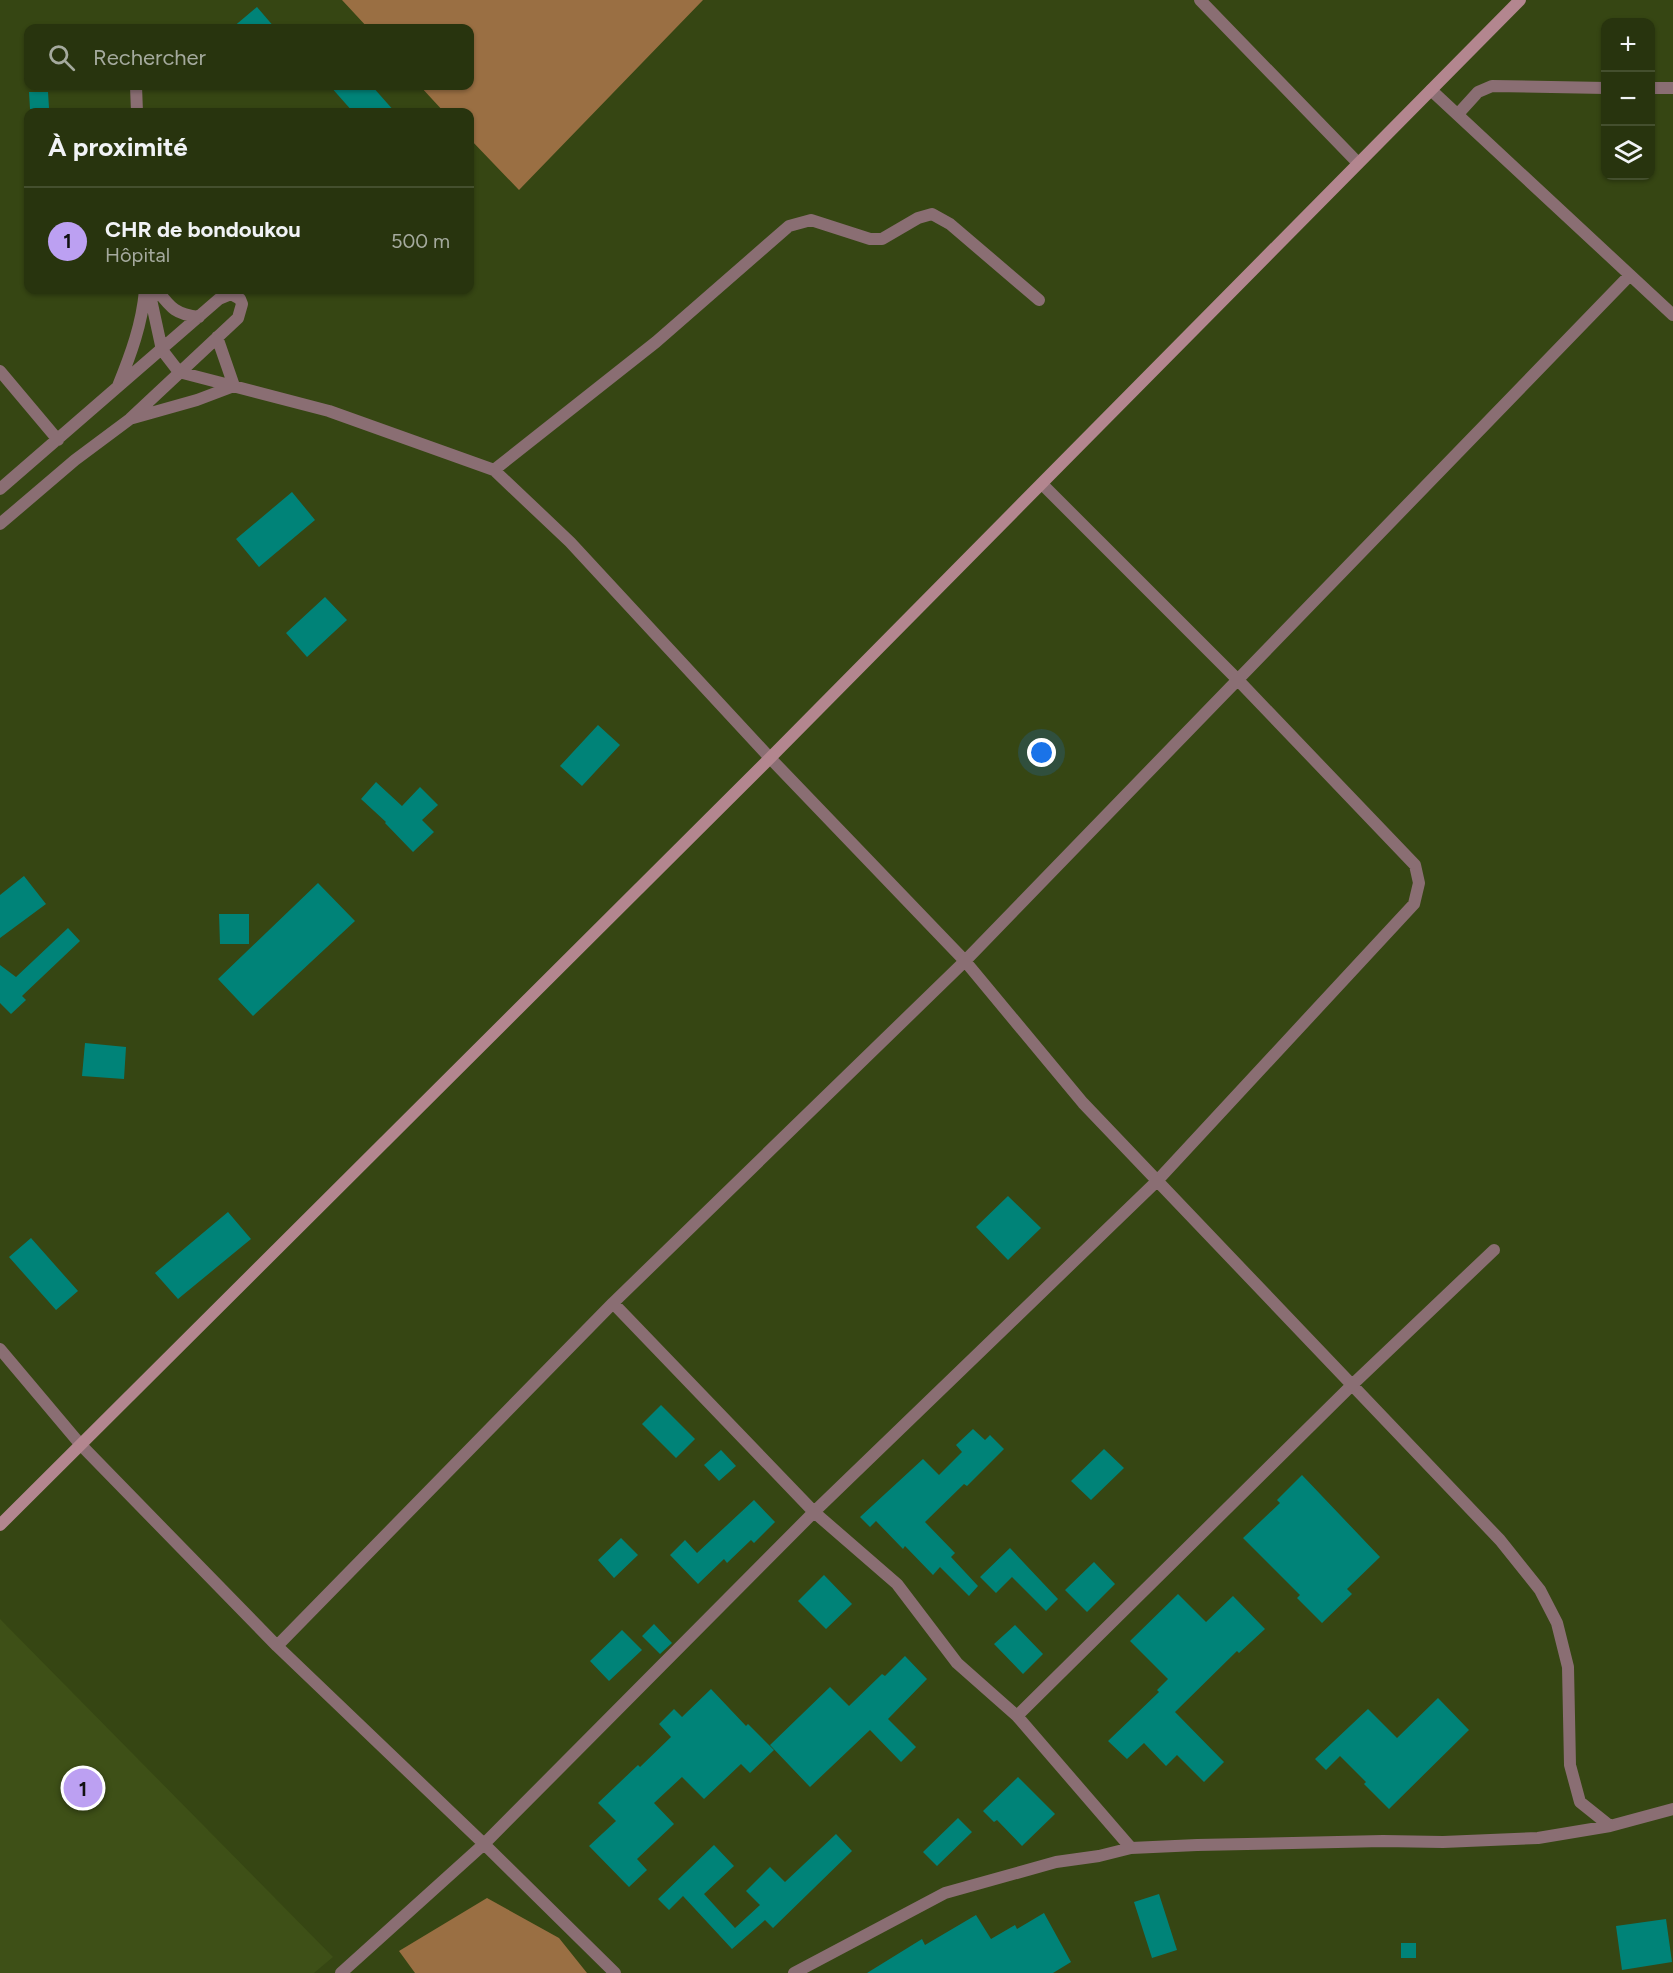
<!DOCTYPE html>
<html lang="fr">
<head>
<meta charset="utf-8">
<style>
  body { margin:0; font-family:Figtree,sans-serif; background:#343f1c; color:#f1f3f6 }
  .controls { position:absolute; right:18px; top:18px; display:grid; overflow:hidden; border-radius:12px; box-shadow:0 2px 4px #0004 }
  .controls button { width:54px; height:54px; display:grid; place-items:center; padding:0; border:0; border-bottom:2px solid #444f2e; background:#28340e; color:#f1f3f6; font:30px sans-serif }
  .you { position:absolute; left:1042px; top:753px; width:21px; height:21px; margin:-15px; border:4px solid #fff; border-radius:50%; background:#1a73e8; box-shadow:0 0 0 9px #1a73e833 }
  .badge { display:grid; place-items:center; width:39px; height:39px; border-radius:50%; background:#bca0f2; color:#111; font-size:20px; font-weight:700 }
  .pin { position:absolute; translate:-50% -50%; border:3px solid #fff; box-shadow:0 2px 6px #0006 }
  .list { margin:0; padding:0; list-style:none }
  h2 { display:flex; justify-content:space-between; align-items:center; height:78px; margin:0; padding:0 24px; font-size:26px }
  h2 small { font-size:20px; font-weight:400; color:#a5aa9e }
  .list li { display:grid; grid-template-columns:39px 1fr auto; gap:18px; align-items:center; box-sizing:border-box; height:108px; padding:0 24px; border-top:2px solid #444f2e }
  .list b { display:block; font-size:22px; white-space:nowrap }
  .list p { margin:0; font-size:20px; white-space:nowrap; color:#a5aa9e }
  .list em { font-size:20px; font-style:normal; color:#a5aa9e }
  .icon { flex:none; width:33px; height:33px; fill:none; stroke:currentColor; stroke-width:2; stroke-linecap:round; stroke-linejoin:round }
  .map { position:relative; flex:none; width:1673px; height:1973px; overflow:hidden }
  .search { position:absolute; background:#28340e; box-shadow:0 2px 4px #0004; left:24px; top:24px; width:450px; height:66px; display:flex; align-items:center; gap:15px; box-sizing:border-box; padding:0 21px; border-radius:12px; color:#a5aa9e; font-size:22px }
  .panel { position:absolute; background:#28340e; box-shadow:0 2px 4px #0004; left:24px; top:108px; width:450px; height:186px; border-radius:12px }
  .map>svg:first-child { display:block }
  .built { fill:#3e5017 }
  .forest { fill:#9a6f43 }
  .building { fill:#008378 }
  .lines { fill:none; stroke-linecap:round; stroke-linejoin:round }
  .street { stroke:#8a6e73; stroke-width:12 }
  .secondary { stroke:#b3868f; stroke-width:12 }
</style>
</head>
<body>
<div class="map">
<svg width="1673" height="1973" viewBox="0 0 1673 1973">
  <rect width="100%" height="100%" fill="#364613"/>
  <path class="built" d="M0 1619 333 1957 314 1973H0Z"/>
  <path class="forest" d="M342 0H703L519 190 470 139V112H444L420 86H470V28H368Z
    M487 1898 559 1938 587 1973H415L399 1951Z"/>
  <path class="building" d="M257 7 275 28H232Z
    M330 86H372L395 112H353Z
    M29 92H48L49 108 30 109Z
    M292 492 315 520 259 567 236 539Z
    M325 597 347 620 307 657 286 633Z
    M598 725 620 745 582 786 560 766Z
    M376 782 402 806 420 787 438 805 422 820 434 832 413 852 385 823 386 822 361 799Z
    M24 876 46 904 0 938V895Z
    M318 883 355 921 253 1016 218 979Z
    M219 914H249V944H220Z
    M68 928 80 941 22 996 26 1000 11 1014 0 1003V965L16 977Z
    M85 1043 126 1047 124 1079 82 1076Z
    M1008 1196 1041 1228 1008 1260 976 1227Z
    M228 1212 251 1239 178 1299 155 1273Z
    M31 1238 78 1291 56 1310 9 1257Z
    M661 1405 695 1439 676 1458 642 1424Z
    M973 1429 985 1440 990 1435 1004 1449 967 1486 964 1484 925 1522 955 1553 951 1557 978 1586 969 1596 940 1567 933 1575 905 1546 903 1549 876 1521 870 1527 860 1517 923 1459 939 1475 962 1452 956 1445Z
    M1104 1449 1124 1468 1091 1500 1071 1481Z
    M721 1450 736 1466 719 1481 704 1465Z
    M1302 1475 1380 1557 1347 1589 1352 1594 1322 1623 1297 1598 1300 1595 1243 1538 1280 1503 1277 1500Z
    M754 1500 775 1522 754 1543 751 1540 727 1563 724 1559 698 1584 670 1555 685 1540 697 1553Z
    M621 1538 638 1555 614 1578 598 1560Z
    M1010 1548 1058 1599 1046 1611 1012 1577 996 1593 980 1577Z
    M1094 1562 1115 1584 1087 1612 1065 1590Z
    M824 1575 852 1604 826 1629 798 1601Z
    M1178 1594 1206 1622 1233 1596 1265 1629 1239 1653 1237 1651 1175 1712 1224 1762 1204 1782 1177 1755 1166 1766 1144 1743 1127 1759 1108 1741 1159 1692 1157 1690 1168 1679 1130 1641Z
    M654 1624 672 1643 660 1654 642 1636Z
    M1015 1625 1043 1654 1023 1674 994 1644Z
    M622 1630 642 1650 609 1681 590 1661Z
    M905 1656 927 1679 888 1719 916 1747 901 1762 870 1730 810 1787 770 1745 830 1687 849 1706 882 1674 885 1676Z
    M711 1689 746 1726 748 1724 774 1750 750 1773 741 1764 704 1799 682 1777 654 1803 674 1824 637 1859 647 1870 629 1887 589 1846 616 1821 598 1803 638 1765 640 1767 671 1737 659 1724 674 1709 682 1717Z
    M1438 1698 1469 1730 1389 1809 1364 1784 1366 1782 1340 1756 1326 1770 1315 1759 1368 1709 1397 1738Z
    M1018 1777 1055 1814 1022 1846 997 1820 994 1822 983 1811Z
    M958 1818 972 1832 937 1866 923 1852Z
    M836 1834 852 1851 773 1928 765 1920 732 1949 683 1896 669 1910 658 1899 714 1845 734 1866 704 1894 735 1928 760 1905 746 1891 770 1867 785 1882Z
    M1159 1894 1177 1950 1152 1958 1134 1902Z
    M1044 1913 1071 1962 1053 1973H867L922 1939 925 1945 976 1915 991 1939 1015 1925 1017 1929Z
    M1666 1919 1672 1962 1622 1970 1616 1926Z
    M1401 1943H1416V1958H1401Z"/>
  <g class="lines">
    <path class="street" d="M1200 0 1358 163
      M136 86 137 112
      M1650 88H1673
      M1431 90 1673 315
      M1458 114 1478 92 1492 86 1606 88
      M149 290 162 350 179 372 329 411 494 470 570 542 770 758 965 961 1083 1103 1500 1540 1540 1590 1557 1623 1568 1667 1570 1765 1580 1802 1610 1826
      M157 290C171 308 175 314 199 317
      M0 371 58 440
      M118 386C131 354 142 324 145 290
      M133 418 197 400 234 386 217 337
      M494 470 656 342 789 226 811 220 870 239H882L918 218 932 214 950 224 1039 300
      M0 489 219 299 231 294 240 299 242 304 238 318 130 419 75 460 0 524
      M613 1303 814 1512 897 1584 957 1663 1017 1716 1131 1848
      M0 1349 80 1444 277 1646 484 1844 615 1973
      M277 1646 613 1303 965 961 1630 275
      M1017 1716 1352 1385 1494 1250
      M341 1973 484 1844 814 1512 1157 1181 1414 904 1419 883 1415 865 1237 679 1042 484
      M794 1973 945 1893 1056 1862 1099 1856 1131 1848 1197 1845 1383 1841 1443 1842 1538 1838 1610 1826 1673 1809"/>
    <path class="secondary" d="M0 1525 770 758 1520 0"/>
  </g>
</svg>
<div class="controls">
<button>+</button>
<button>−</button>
<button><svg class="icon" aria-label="layers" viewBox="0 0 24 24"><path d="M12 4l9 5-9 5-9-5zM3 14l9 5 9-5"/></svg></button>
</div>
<div class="you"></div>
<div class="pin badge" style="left:83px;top:1788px">1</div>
<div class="search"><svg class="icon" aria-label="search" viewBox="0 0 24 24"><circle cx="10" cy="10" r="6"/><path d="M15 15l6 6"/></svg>Rechercher</div>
<section class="panel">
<h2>À proximité<small></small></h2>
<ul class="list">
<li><span class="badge">1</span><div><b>CHR de bondoukou</b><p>Hôpital</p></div><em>500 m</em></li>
</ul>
</section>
</div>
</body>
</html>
